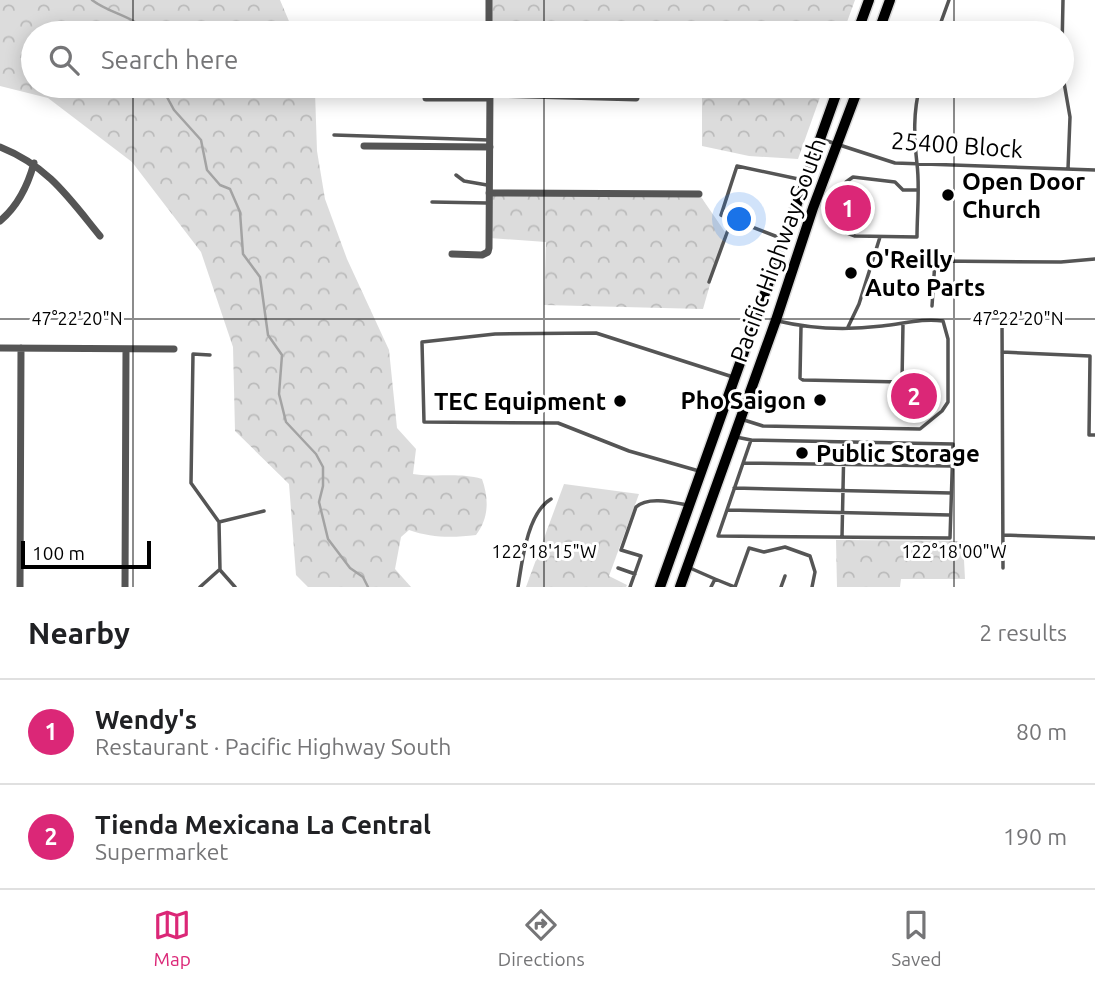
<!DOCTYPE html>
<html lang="en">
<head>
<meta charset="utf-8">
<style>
  body { margin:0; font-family:Ubuntu,sans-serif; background:#f2f2f2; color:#202124 }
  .scale { position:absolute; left:21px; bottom:18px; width:130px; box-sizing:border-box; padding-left:7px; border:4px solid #000; border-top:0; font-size:19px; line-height:24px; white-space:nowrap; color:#000; -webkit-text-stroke:5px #fff; paint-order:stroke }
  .you { position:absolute; left:740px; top:220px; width:24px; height:24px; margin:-18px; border:5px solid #fff; border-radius:50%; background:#1a73e8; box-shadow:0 0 0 10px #1a73e833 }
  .badge { display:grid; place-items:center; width:46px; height:46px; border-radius:50%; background:#db2777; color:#fff; font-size:23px; font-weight:700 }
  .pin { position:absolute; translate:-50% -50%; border:4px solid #fff; box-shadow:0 2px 7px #0006 }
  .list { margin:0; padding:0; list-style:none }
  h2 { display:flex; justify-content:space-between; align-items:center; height:91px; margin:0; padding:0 28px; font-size:30px }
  h2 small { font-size:23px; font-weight:400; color:#757577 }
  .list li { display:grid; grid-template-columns:46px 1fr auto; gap:21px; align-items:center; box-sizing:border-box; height:105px; padding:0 28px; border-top:2px solid #e0e0e0 }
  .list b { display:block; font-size:26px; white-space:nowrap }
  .list p { margin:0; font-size:23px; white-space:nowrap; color:#757577 }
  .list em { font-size:23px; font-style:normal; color:#757577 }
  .icon { flex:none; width:38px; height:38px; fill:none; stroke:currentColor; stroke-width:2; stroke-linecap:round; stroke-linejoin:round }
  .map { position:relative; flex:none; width:1095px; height:587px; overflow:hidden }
  .search { position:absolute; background:#fff; box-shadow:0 4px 18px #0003; left:21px; right:21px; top:21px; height:77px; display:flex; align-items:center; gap:18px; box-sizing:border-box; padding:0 24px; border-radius:38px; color:#757577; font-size:26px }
  .sheet { height:301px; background:#fff }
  nav { display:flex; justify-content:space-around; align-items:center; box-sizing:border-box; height:98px; border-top:2px solid #e0e0e0; background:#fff; font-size:19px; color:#757577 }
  nav a { display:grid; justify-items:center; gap:4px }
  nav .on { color:#db2777 }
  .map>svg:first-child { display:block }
  .forest { fill:url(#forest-crowns) }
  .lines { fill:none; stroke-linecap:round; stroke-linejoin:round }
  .stream { stroke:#a3a3a3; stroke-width:2.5 }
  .primary-casing { stroke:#dbdbdb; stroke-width:13 }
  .service { stroke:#555; stroke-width:3.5 }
  .minor { stroke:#555; stroke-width:7 }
  .primary { stroke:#000; stroke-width:10 }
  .ticks { fill:none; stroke:#000; stroke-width:2; stroke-opacity:0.45 }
  .poi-dot { fill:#000; stroke:#fff; stroke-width:2.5 }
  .labels { text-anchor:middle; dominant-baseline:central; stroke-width:6; stroke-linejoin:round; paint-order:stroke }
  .street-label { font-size:24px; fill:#000; stroke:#fff }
  .poi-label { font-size:24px; font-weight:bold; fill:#000; stroke:#fff; text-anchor:start }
  .ticks-label { font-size:18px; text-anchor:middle; fill:#000; stroke:#fff; stroke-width:6; stroke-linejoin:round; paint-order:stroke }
</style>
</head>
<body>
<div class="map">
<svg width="1095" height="587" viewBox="0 0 1095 587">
  <defs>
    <pattern id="forest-crowns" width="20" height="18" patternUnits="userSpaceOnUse" patternTransform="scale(1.75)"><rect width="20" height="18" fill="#dcdcdc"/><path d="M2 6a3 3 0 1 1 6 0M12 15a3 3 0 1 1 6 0" fill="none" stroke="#bbb"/></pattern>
  </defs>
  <rect width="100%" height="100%" fill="#fff"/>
  <path class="forest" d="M0 0H280L294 33H33V86H313L315 92 317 151 325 199 347 259 389 350 397 428 416 449 413 474C438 478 457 472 482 479 489 499 489 518 476 535 452 538 432 538 409 530L401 537 395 569 411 587H308L296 575 289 484 235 431 233 347 201 252 132 162 48 98 0 86Z
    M489 0H855L843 33H489Z
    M702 86H824L798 159 749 156 702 146Z
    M489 193 699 194 725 232 703 309 544 305 546 242 489 238Z
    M564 484 639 494 609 576 627 585 626 587H526Z
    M836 540 963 541 965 579H901L900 587H837Z"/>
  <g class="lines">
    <path class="stream" d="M92 0C110 14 133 15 148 33
      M161 86 174 110 201 140 207 170 220 185 230 189 240 212 243 254 260 277 268 335 282 355 279 394 286 422 316 454 323 467V486L319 502 328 539 350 568 363 577 368 587"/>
    <g class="primary-casing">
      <path id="primary" d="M857 33 869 0
        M878 33 890 0
        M660 587 839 86
        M680 587 776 320 813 208 859 86"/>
    </g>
    <path class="service" d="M937 33 949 0
      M1062 49 1063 0
      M1062 71 1070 117 1068 169
      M334 135 489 140
      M821 139 895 163 1095 170
      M456 175 464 181 487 185
      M917 190H903L895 182 853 177 846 182 834 228 855 236 917 237C917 213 920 188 917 164 914 137 913 112 920 86
      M432 202 487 203
      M783 239 721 215 737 166 803 180
      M709 282 732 219
      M932 306 935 261 1061 262 1095 259
      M1002 319 1003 568
      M801 327 800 378 803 380 902 382 903 323
      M848 327 859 304 880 237
      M1002 352 1090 356 1089 435H1095
      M210 355 193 354 191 483 219 522 220 570 235 587
      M744 420 763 426 920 429 942 411 948 402V339L943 321C922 318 903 324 882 326 848 330 811 329 778 321
      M736 437 751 440 953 444 950 538 718 536 751 440
      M743 463 951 466
      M699 471 629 451 558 423 424 422 422 342 495 334 596 333 733 377
      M734 488 951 493
      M727 510 950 515
      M219 522 264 511
      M1003 535 1095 538
      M842 537 844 442
      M618 568 635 574
      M690 568 715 579 711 587
      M715 579 735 587 749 548 764 552 785 547 810 556 815 572 812 587
      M200 587 219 570
      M518 587C522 562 527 513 551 499
      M630 587 641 556 621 550 636 507C648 496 672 502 687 505
      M781 587 785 576"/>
    <path class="minor" d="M489 0V33
      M490 94 636 98
      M426 98H490
      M364 146 490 147
      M0 147C48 166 69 198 100 236
      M489 193 699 194
      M0 221C18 206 28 185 34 163
      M452 254 482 255 488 252 489 248 490 86
      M0 348 174 349
      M20 587 21 348
      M125 587 126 349"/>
    <use href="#primary" class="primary"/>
  </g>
  <path class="ticks" d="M133 0V33M544 0V33M954 0V33M133 86V587M544 86V587M954 86V587M0 319H1095"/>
  <g class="poi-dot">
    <circle cx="948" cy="195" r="7"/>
    <circle cx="851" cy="273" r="7"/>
    <circle cx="820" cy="400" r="7"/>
    <circle cx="620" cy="401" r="7"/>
    <circle cx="802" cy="453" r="7"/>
  </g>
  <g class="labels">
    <g class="street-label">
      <text transform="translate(957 145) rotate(4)">25400 Block</text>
      <text transform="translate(778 250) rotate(-70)">Pacific Highway South</text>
    </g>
    <g class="poi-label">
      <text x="962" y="181">Open Door<tspan x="962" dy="28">Church</tspan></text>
      <text x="865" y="259">O'Reilly<tspan x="865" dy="28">Auto Parts</tspan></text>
      <text x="806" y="400" text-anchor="end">Pho Saigon</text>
      <text x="606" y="401" text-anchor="end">TEC Equipment</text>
      <text x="816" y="453">Public Storage</text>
    </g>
  </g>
  <g class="ticks-label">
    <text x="77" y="325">47°22'20"N</text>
    <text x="1018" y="325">47°22'20"N</text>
    <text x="544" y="558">122°18'15"W</text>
    <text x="954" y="558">122°18'00"W</text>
  </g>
</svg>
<div class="scale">100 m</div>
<div class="you"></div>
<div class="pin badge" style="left:848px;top:208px">1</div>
<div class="pin badge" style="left:914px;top:396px">2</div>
<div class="search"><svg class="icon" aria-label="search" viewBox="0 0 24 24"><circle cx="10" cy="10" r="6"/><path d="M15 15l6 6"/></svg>Search here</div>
</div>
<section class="sheet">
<h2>Nearby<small>2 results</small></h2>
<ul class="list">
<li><span class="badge">1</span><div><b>Wendy's</b><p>Restaurant · Pacific Highway South</p></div><em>80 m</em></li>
<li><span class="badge">2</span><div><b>Tienda Mexicana La Central</b><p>Supermarket</p></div><em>190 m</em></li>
</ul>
</section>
<nav>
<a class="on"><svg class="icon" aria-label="map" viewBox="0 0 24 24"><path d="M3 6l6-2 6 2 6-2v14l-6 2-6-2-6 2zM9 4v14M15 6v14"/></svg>Map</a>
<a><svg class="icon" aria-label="directions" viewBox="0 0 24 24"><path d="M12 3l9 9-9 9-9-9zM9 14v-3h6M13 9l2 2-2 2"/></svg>Directions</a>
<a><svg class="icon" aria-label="saved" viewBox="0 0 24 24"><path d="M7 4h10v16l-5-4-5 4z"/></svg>Saved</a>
</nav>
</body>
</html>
